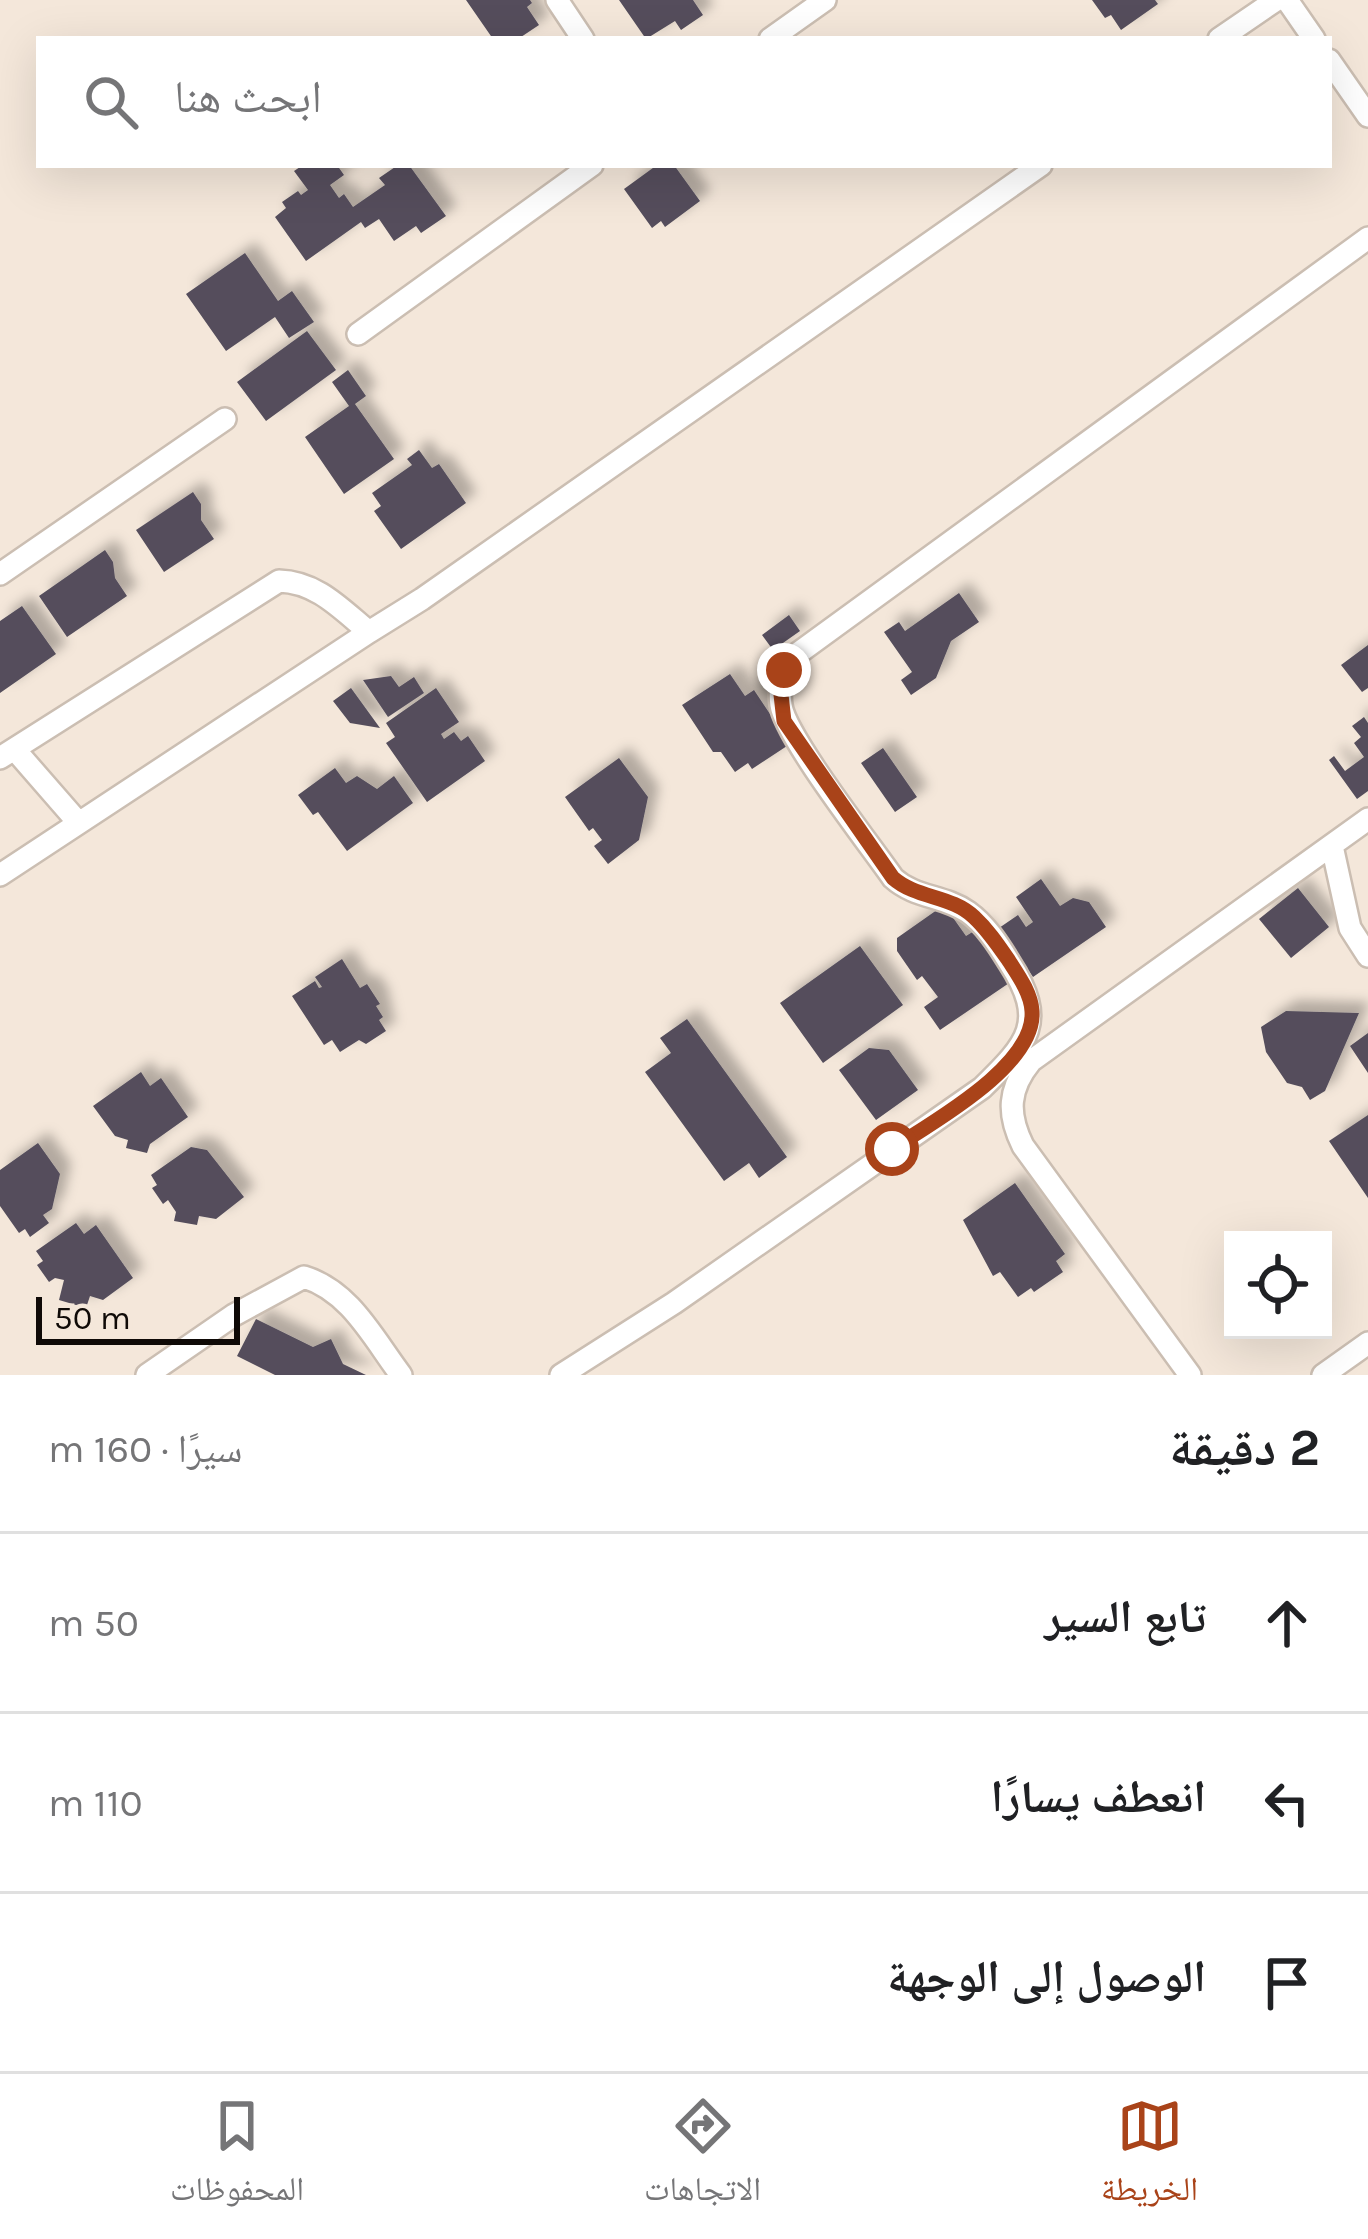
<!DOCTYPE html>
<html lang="ar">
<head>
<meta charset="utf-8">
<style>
  body { margin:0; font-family:Karla,"Noto Naskh Arabic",sans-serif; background:#f6f6f6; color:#202124; direction:rtl }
  .controls { position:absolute; right:36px; bottom:36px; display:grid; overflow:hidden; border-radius:0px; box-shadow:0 12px 48px #0002 }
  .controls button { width:108px; height:108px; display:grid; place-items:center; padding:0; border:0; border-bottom:3px solid #e0e0e0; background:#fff; color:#202124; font:60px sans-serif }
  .scale { position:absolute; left:36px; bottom:30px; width:204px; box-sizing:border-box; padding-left:12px; border:6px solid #0f0a07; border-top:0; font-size:33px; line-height:42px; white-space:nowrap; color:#0f0a07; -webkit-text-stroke:9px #f4e7da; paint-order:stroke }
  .stop { position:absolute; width:36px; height:36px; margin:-27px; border:9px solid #a94319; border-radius:50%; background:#fff }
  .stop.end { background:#a94319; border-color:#fff; box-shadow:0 3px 12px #0008 }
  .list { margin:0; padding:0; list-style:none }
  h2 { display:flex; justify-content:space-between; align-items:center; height:156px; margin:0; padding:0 48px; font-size:51px }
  h2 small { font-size:39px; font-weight:400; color:#757577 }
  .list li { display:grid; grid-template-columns:78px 1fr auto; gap:36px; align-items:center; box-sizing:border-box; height:180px; padding:0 48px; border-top:3px solid #e0e0e0 }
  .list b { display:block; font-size:45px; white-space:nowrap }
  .list em { font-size:39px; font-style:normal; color:#757577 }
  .icon { flex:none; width:66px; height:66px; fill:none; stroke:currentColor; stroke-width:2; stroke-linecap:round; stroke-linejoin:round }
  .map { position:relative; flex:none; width:1368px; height:1375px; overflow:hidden; direction:ltr }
  .search { position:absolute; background:#fff; box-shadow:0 12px 48px #0002; left:36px; right:36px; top:36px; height:132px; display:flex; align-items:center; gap:30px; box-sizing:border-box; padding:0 42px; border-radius:0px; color:#757577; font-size:45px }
  .sheet { height:696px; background:#fff }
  nav { display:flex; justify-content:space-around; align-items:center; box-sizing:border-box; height:168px; border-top:3px solid #e0e0e0; background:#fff; font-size:33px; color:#757577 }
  nav a { display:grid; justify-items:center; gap:6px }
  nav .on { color:#a94319 }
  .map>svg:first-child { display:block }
  .building { fill:#544e5c; filter:url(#shadow) }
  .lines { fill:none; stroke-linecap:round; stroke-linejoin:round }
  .minor-casing { stroke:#cbbeb2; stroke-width:26 }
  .minor { stroke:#fff; stroke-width:21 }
  .route { stroke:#a94319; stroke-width:15 }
</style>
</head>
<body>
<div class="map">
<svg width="1368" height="1375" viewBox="0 0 1368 1375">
  <defs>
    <filter id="shadow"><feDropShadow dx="11" dy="-11" stdDeviation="6" flood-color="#0004"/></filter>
  </defs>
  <rect width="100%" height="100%" fill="#f4e7da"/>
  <path class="building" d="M466 0H530L532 3 527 7 539 25 518 39H493Z
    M619 0H693L703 15 681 30 675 21 646 39Z
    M1092 0H1155L1158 4 1121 30 1111 15 1105 18Z
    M303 165H337L344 175 330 185 339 198 344 194 353 207 385 185 379 178 398 165H409L446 216 421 233 416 226 394 241 379 219 365 228 361 222 306 261 275 217 286 208 282 202 298 191 301 195 308 190 294 171Z
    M657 165H674L700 201 665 227 661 221 652 228 624 189Z
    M245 253 278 301 292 291 314 322 289 338 275 317 226 351 186 294Z
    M307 331 336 370 266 421 237 382Z
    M348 370 366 396 355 404 394 459 344 494 305 437 349 406 332 382Z
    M419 450 432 468 439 464 466 503 401 549 374 511 381 506 372 493 412 465 407 459Z
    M193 492 201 504V520L214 539 164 572 136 530Z
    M105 550 113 562 115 578 127 596 67 637 39 596Z
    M959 593 979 622 951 641 936 678 911 695 901 680 912 672 884 632 899 622 905 631Z
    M22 606 56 654 0 693V621Z
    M789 615 800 631 773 650 762 635Z
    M1368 645V688L1362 692 1341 665Z
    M730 674 745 696 754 690 790 744 752 769 748 763 735 772 721 752H713L682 705Z
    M391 676 399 687 414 677 424 693 388 717 363 680Z
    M351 688 380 728 350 723 333 701Z
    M436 688 459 722 441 734 444 739 454 732 461 741 468 736 485 761 427 802 386 743 395 737 386 723Z
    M1364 717 1368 723V791L1357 799 1329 760 1334 756 1345 771 1364 757 1354 743 1361 737 1352 726Z
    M883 748 917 797 895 812 861 763Z
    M619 758 648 797 639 840 608 864 594 846 602 840 593 828 589 831 565 797Z
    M335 768 346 783 357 776 377 789 394 776 413 803 347 851 318 812 313 815 298 795Z
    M1041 879 1060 906 1073 898 1089 902 1106 927 1033 977 999 928 1018 915 1026 927 1033 922 1016 897Z
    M1298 888 1329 927 1291 958 1259 919Z
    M944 905 966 936 979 928 1015 979 940 1030 924 1007 938 997 922 976 917 980 897 951V938Z
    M860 946 903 1005 823 1063 780 1003Z
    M342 959 360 988 367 984 380 1004 376 1006 383 1017 379 1020 386 1031 366 1044 359 1040 340 1052 332 1040 324 1045 292 996 315 981 319 988 322 987 315 977Z
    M1286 1011 1359 1013 1325 1091 1310 1100 1302 1087 1287 1083 1266 1052 1261 1027Z
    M687 1019 787 1157 759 1178 749 1163 724 1181 645 1072 671 1053 660 1038Z
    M1368 1033V1073L1350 1046Z
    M869 1048 889 1050 918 1090 876 1120 839 1070Z
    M141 1072 150 1086 161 1078 188 1117 150 1144 147 1153 126 1148 128 1140 115 1136 93 1106Z
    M1368 1115V1198L1329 1141Z
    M38 1143 60 1174 52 1209 43 1215 49 1223 30 1237 25 1229 19 1233 0 1206V1170Z
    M191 1147 207 1150 244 1197 216 1219 199 1216 197 1225 174 1221 176 1212 168 1200 163 1204 152 1188 157 1185 151 1175Z
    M1015 1183 1065 1254 1056 1261 1063 1272 1034 1292 1031 1288 1018 1297 1000 1272 993 1276 963 1220Z
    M76 1223 84 1234 96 1225 133 1278 103 1300 90 1296 86 1308 59 1300 64 1280 55 1278 49 1282 37 1265 43 1261 36 1251Z
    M256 1319 313 1347 331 1339 343 1364 366 1375H275L237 1356Z"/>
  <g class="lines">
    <g class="minor-casing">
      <path id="minor" d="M557 0 583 39
        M1287 0 1314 39
        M770 39 825 0
        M1219 39 1276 0
        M1329 60 1368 116
        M358 334 592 165
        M0 574 225 419
        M16 751 77 821
        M0 758 279 581C317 582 341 609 369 632L422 599 1041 165
        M1332 846 1350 928 1368 956
        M0 875 369 632
        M147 1375 234 1315 304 1277C350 1291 373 1338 401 1375
        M561 1375 674 1303 982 1088C1028 1043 1048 1022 1009 962 998 944 985 924 968 912 943 895 915 898 893 878 870 845 785 736 781 705 778 684 784 671 797 654L1368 238
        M1190 1375 1023 1146C1007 1114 1008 1089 1031 1061L1368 819
        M1323 1375 1368 1343"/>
    </g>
    <use href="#minor" class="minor"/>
  </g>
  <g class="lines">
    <path class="route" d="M784 670 780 686 784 721 893 878C917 899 951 895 974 917 988 930 998 945 1009 961 1018 975 1031 993 1032 1011 1036 1066 931 1123 892 1149"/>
  </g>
</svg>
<div class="controls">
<button><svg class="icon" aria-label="locate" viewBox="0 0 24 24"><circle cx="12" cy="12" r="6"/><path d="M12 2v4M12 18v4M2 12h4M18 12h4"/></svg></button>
</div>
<div class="scale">50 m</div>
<div class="stop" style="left:892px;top:1149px"></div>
<div class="stop end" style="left:784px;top:670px"></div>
<div class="search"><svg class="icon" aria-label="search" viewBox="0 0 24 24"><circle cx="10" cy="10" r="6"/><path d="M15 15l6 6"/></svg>ابحث هنا</div>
</div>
<section class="sheet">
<h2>2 دقيقة<small>سيرًا · 160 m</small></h2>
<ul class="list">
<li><svg class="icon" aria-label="ahead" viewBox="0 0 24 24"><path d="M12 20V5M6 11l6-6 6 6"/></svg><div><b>تابع السير</b></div><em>50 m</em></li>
<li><svg class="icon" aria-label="left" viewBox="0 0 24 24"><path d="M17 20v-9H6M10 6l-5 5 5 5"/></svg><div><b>انعطف يسارًا</b></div><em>110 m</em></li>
<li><svg class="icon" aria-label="arrive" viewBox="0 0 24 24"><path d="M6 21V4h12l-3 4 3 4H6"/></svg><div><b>الوصول إلى الوجهة</b></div></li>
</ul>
</section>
<nav>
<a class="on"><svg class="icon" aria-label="map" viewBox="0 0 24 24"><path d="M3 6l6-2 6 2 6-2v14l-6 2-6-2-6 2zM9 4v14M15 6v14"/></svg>الخريطة</a>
<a><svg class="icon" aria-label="directions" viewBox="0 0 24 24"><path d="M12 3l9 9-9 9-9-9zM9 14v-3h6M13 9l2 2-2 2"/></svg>الاتجاهات</a>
<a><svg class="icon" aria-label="saved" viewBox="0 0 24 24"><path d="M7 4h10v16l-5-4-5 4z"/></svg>المحفوظات</a>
</nav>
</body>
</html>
